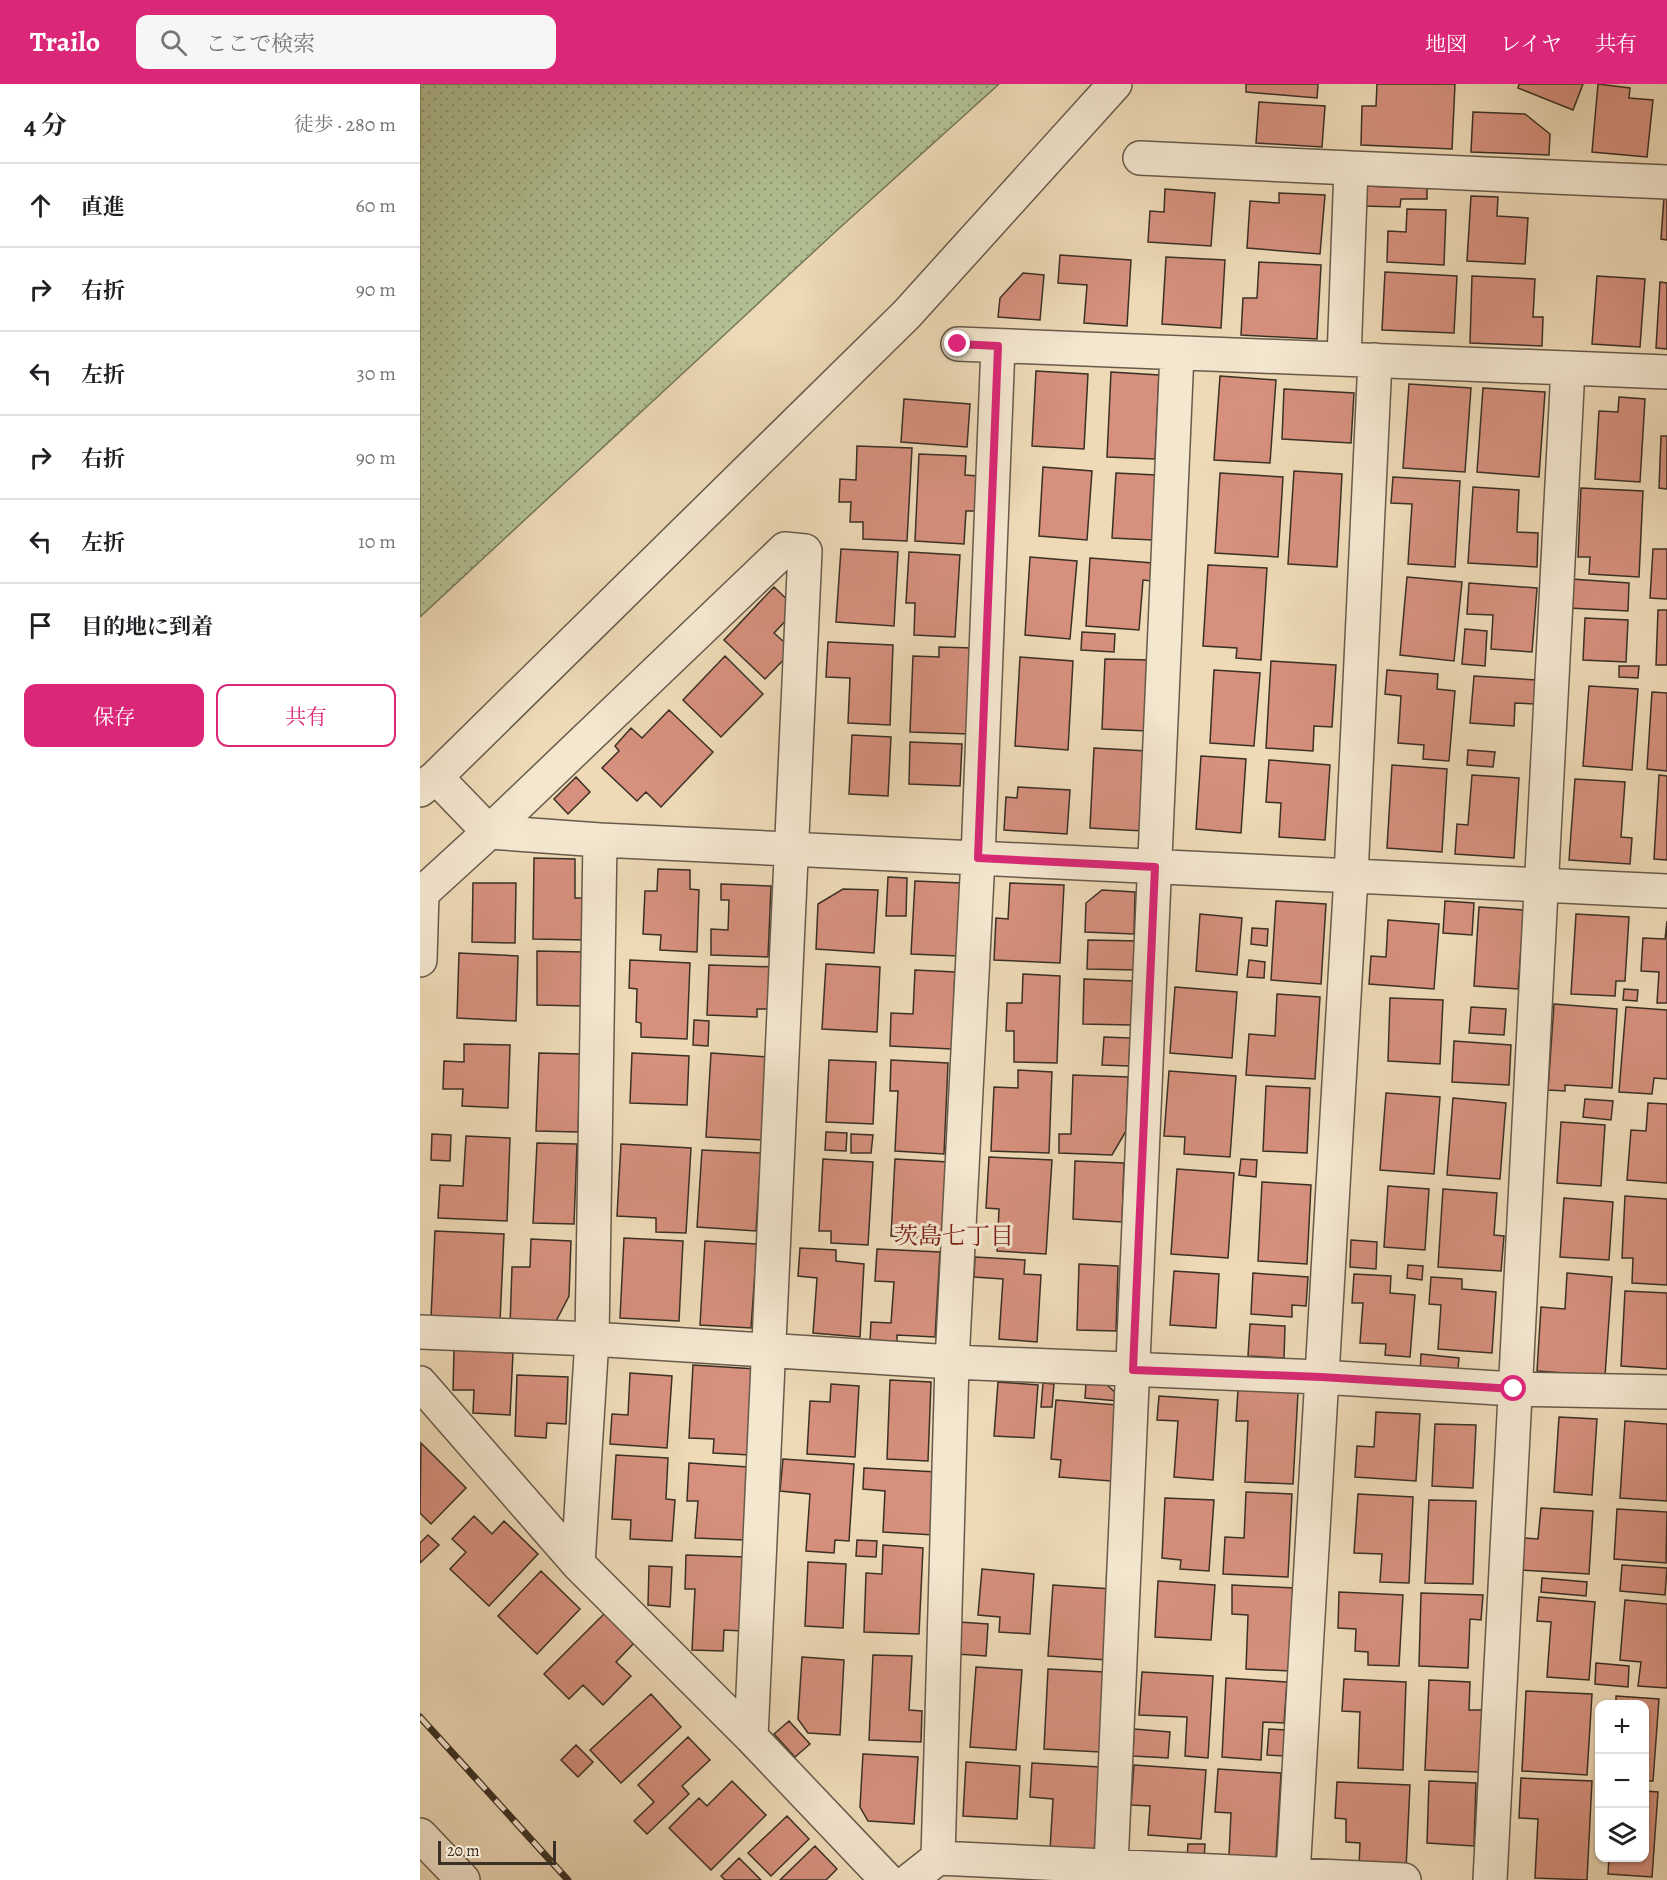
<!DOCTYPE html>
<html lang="ja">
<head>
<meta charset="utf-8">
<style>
  body { margin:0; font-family:Alegreya,"Noto Serif JP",serif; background:#f6f6f6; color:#202124 }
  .controls { position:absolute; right:18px; bottom:18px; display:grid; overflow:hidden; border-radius:12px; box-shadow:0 2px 4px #0004 }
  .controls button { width:54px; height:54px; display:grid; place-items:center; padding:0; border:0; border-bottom:2px solid #e0e0e0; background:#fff; color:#202124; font:30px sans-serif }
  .scale { position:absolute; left:18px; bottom:15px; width:118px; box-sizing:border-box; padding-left:6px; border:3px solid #3b3025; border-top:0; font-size:16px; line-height:21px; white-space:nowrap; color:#3b3025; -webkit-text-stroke:4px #f4e7d0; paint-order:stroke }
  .stop { position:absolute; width:18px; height:18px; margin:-14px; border:4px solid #db2777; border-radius:50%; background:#fff }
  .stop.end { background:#db2777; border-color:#fff; box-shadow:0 2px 6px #0008 }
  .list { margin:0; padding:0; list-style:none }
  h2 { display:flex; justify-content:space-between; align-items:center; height:78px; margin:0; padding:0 24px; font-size:26px }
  h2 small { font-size:20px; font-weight:400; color:#757577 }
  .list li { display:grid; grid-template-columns:39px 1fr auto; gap:18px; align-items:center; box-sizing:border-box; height:84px; padding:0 24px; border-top:2px solid #e0e0e0 }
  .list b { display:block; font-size:22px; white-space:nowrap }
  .list em { font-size:20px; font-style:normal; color:#757577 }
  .actions { display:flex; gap:12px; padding:18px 24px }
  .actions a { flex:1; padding:14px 0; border:2px solid #db2777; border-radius:12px; text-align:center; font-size:21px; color:#db2777 }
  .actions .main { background:#db2777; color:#fff }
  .icon { flex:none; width:33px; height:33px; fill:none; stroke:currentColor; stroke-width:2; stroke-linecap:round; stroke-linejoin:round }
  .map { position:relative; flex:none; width:1247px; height:1796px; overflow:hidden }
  header { display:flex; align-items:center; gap:36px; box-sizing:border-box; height:84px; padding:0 30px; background:#db2777; color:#fff }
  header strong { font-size:28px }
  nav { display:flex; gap:33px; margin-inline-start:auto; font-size:21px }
  .search { width:420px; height:54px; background:#f6f6f6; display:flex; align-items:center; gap:15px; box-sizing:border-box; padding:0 21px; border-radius:12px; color:#757577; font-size:22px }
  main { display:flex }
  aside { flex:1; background:#fff }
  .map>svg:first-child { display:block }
  .park { fill:url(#park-dots); stroke:#76785c; stroke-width:1.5 }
  .building { fill:#d6907d; stroke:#3b3025; stroke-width:1.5 }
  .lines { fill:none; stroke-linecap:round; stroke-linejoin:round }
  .minor-casing { stroke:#685a4a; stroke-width:36 }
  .minor { stroke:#f4e7d0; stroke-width:33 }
  .rail-casing { stroke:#3b3025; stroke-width:7 }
  .rail { stroke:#f4e7d0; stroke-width:4.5; stroke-dasharray:14; stroke-linecap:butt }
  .route { stroke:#db2777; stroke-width:8 }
  .labels { text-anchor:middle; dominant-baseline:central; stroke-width:6; stroke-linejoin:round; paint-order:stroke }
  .neighbourhood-label { font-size:24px; fill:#7a1f14; stroke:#f4e7d0 }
</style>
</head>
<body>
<header>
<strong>Trailo</strong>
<div class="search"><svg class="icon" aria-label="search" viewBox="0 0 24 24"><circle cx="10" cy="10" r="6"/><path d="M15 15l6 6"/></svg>ここで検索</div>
<nav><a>地図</a><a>レイヤ</a><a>共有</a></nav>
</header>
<main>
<aside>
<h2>4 分<small>徒歩 · 280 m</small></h2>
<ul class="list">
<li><svg class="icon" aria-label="ahead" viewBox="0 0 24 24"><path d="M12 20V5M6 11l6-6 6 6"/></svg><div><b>直進</b></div><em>60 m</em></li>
<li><svg class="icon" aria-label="right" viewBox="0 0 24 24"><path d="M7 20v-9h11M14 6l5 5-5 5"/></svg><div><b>右折</b></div><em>90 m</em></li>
<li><svg class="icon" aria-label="left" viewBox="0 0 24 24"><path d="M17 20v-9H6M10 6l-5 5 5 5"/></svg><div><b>左折</b></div><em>30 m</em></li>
<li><svg class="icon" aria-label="right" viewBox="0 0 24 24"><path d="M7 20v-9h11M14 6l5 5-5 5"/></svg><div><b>右折</b></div><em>90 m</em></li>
<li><svg class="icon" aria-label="left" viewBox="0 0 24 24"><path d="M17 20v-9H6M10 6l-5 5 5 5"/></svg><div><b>左折</b></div><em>10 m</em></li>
<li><svg class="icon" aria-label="arrive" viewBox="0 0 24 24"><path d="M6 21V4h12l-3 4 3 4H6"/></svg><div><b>目的地に到着</b></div></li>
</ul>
<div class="actions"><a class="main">保存</a><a>共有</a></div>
</aside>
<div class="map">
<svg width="1247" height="1796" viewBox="0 0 1247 1796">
  <defs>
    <pattern id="park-dots" width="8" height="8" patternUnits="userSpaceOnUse" patternTransform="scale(1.5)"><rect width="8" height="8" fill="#b2c194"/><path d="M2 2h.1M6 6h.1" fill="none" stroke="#929d79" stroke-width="1.8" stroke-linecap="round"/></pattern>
  </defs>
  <rect width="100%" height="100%" fill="#eedab7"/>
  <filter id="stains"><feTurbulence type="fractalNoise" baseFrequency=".00333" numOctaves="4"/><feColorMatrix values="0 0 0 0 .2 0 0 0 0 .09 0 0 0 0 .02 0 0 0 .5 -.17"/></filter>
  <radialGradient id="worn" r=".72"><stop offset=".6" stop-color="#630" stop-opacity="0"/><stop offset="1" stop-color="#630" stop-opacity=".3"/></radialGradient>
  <path class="park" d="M0 0H579L414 149 0 533Z"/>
  <path class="building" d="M826 0H898L897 14 826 8Z
    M957 0H1035L1032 65 941 61 942 22H956Z
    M1099 0H1163L1153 26 1098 4Z
    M1178 0 1210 4 1209 14 1233 16 1227 73 1172 68Z
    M839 18 905 22 902 63 836 59Z
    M1053 28 1105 30 1130 50 1129 71 1051 68Z
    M943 102 1007 104V115H981L980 123 942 122Z
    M745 105 795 109 791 162 728 158 730 127 744 128Z
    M859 109 905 111 900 170 827 164 830 117 859 119Z
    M1051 112 1078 113 1077 132 1108 134 1105 180 1047 177Z
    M1244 113H1247V156L1241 155Z
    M987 125 1026 126 1024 181 967 178 968 147 986 148Z
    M640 171 711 176 707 242 664 239 667 201 638 199Z
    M746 173 805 176 801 244 742 240Z
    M839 178 901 181 897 255 821 251 823 214H837Z
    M965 188 1037 192 1034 249 962 246Z
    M603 189 624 191 620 236 578 233 580 214Z
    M1052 192 1115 195 1113 233H1123L1122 262 1050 259Z
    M1177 192 1225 195 1220 263 1172 260Z
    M1240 198 1247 199V265L1236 264Z
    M616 287 668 290 664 365 612 362Z
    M691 288 739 291 735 375 687 373Z
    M800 292 856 296 850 379 794 376Z
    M989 300 1051 304 1045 388 983 384Z
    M1063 304 1125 308 1119 393 1057 388Z
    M864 305 934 309 931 359 862 355Z
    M1199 313 1225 315 1220 398 1175 395 1179 327 1198 328Z
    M484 315 550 320 547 363 481 358Z
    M1241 352H1247V405L1239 404Z
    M437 362 492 364 487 457 443 455V438H430L431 418H419L420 395 436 396Z
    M499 370 546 372 545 391 558 392 557 427H546L544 460 495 457Z
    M623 383 672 387 667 456 619 452Z
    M874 387 922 390 917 483 868 480Z
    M696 389 736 391 732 456 692 454Z
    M800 389 863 393 858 473 795 469Z
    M973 393 1040 397 1035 483 988 480 992 420 971 419Z
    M1053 403 1099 406 1097 448 1118 449 1117 483 1048 479Z
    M1161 404 1223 407 1219 493 1169 490 1170 473H1158Z
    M421 465 478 468 474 542 416 538Z
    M1233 465H1247V515L1230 514Z
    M489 468 540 471 535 553 494 551 495 519H486Z
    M610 473 657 477 650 555 605 551Z
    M670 474 733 479 732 497 723 496 719 546 666 542Z
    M788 481 847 484 841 576 816 574 817 564 783 562Z
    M987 493 1042 498 1034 577 980 571Z
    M1151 495 1209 499 1208 527 1149 524Z
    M1049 499 1117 504 1112 568 1071 565 1073 531 1047 530Z
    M354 503 377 525 354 549 373 566 345 595 304 556Z
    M1238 526H1247V581H1236Z
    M1165 534 1208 536 1206 578 1163 576Z
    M1045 545 1067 547 1065 582 1042 580Z
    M662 548 695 550 694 568 661 566Z
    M408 558 473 561 470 641 428 639 430 594 406 593Z
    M519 563 553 564 549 650 490 648 493 572 519 573Z
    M305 572 343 610 301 653 263 616Z
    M600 573 653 577 648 666 595 662Z
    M685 575 731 576 728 647 682 645Z
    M851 577 916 581 912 643 894 642 893 667 846 664Z
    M1199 582H1219L1218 594 1199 593Z
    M794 586 840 589 834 662 790 659Z
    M967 586 1018 590 1017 605 1035 607 1029 677 1003 675 1004 661 978 659 981 612 965 610Z
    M1054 592 1117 596 1115 620 1095 619 1094 642 1050 639Z
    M1169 602 1218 605 1212 686 1163 682Z
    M1232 608 1247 609V687L1227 685Z
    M249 626 293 668 241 723 226 708 217 717 182 684 199 667 195 662 211 644 222 654Z
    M432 651 471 653 468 712 429 710Z
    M490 658 542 660 540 702 489 700Z
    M674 664 727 667 723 747 670 744Z
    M1048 666 1075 668 1073 683 1047 681Z
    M781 672 826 675 821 749 776 745Z
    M849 676 910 681 905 756 859 753 861 719 846 718Z
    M972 681 1027 685 1022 768 967 764Z
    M1052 691 1099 694 1094 774 1035 770 1037 740 1048 741Z
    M1239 691 1247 692V776L1234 775Z
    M156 693 170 708 148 730 134 715Z
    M1155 695 1205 698 1201 753 1212 754 1210 780 1149 776Z
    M598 703 650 706 647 750 584 746 586 713 597 714Z
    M114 774 155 775V814H168V856L113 855Z
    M238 785 270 786V805L279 806 277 868 240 866 241 851 223 850 225 807H237Z
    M468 793 487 794 486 832H466Z
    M495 797 541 799 538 872 491 870Z
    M53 799H96L95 859 52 858Z
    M590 799 644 801 640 879 574 876 576 834 588 835Z
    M301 800 351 802 348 873 291 871V845L308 846 309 816H301Z
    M423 805 458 806 454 869 396 865 398 820Z
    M682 806 715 808 714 850 665 848 666 819Z
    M856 817 906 820 901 900 851 896Z
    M1025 817 1054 819 1052 851 1023 849Z
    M1059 823 1104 826 1098 905 1054 902Z
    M780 830 822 834 817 891 776 887Z
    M1156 830 1209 833 1205 897H1196L1195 912 1151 910Z
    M968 836 1019 840 1014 905 949 900 951 872 966 873Z
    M1247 837V919H1237L1239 888 1221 887 1223 854 1245 855Z
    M832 844 848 845 847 862 831 860Z
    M668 856 720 857 719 886 667 885Z
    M117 867 164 868 163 922 117 921Z
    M39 869 98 872 96 937 37 934Z
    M210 876 270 879 267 955 221 953V939L216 938 217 905 209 904Z
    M829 876 845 878 844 894 827 893Z
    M406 880 460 883 457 948 402 945Z
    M289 881 355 883 353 925H337V933L287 931Z
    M495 886 535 888 532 965 470 962 471 929 493 930Z
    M603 890 640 892 637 979 594 978V947H586L587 919H602Z
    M664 895 713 897 711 941 663 940Z
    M755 903 817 908 812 974 750 969Z
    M1204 905 1218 906 1217 917 1203 916Z
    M857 910 900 913 895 995 826 991 829 950 855 952Z
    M970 914 1023 916 1020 980 968 977Z
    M1134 920 1197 925 1192 1004 1145 1001V1007L1128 1006Z
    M1051 923 1086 925 1084 951 1049 949Z
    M1206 923 1247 926V995L1234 994 1232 1010 1199 1008Z
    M274 936 289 937 288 962 273 961Z
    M684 953 710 954 709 982 682 981Z
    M1034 957 1091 961 1089 1001 1032 998Z
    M44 960 90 961 88 1024 42 1022 43 1005H23L24 977 44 978Z
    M119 969 161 970 158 1048 116 1047Z
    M212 969 269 972 267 1021 210 1019Z
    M291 969 348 973 344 1056 286 1053Z
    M409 976 456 978 453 1040 406 1038Z
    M471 976 528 979 524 1070 475 1067 478 1007H470Z
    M598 986 632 988 629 1069 571 1067 574 1003 598 1004Z
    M749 987 816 992 810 1073 764 1070 765 1053 744 1052Z
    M653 991 708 993 706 1047 692 1071 639 1069V1050H651Z
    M846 1002 890 1004 887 1069 843 1067Z
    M966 1009 1020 1013 1014 1090 960 1086Z
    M1033 1014 1086 1019 1080 1095 1027 1091Z
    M1165 1015 1193 1017 1191 1036 1163 1033Z
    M1228 1019 1247 1020V1099L1207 1096 1211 1046 1226 1047Z
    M1141 1038 1185 1041 1181 1102 1137 1099Z
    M406 1048 427 1049 426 1067 405 1066Z
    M12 1050 31 1051 30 1077 11 1076Z
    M431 1050 453 1051 451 1069H431Z
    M46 1052 90 1054 87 1137 18 1134 20 1101 43 1102Z
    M117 1059 157 1060 154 1140 113 1139Z
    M201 1060 271 1064 266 1149 236 1148V1134L197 1132Z
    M282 1066 341 1069 336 1147 277 1143Z
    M569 1073 632 1076 626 1170 577 1167 579 1125 566 1124Z
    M403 1075 453 1078 448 1161 411 1159V1147H399Z
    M475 1075 528 1078 524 1155 471 1152Z
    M821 1075 837 1076 836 1093 819 1091Z
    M655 1077 704 1079 702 1138 653 1135Z
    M757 1085 814 1089 808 1174 751 1170Z
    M842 1098 891 1101 887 1180 838 1177Z
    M968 1102 1009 1105 1005 1166 964 1163Z
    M1023 1105 1077 1109 1074 1151 1084 1152 1081 1187 1018 1183Z
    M1205 1112 1247 1115V1201L1212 1199 1213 1174H1202Z
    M1144 1114 1193 1118 1189 1176 1140 1173Z
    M15 1147 84 1150 80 1237 11 1234Z
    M204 1154 263 1157 259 1237 200 1234Z
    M111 1155 151 1157 149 1212 133 1243 90 1242 92 1183H110Z
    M931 1156 957 1158 956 1185 930 1183Z
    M285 1157 337 1160 331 1244 280 1241Z
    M380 1164 416 1166V1177L444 1180 440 1253 393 1249 397 1194 378 1192Z
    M457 1165 520 1168 515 1253 477 1251V1260L450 1258 451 1238 471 1239 474 1198 455 1197Z
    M555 1173 605 1176 604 1190 621 1191 617 1258 579 1255 583 1195 554 1193Z
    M659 1180 698 1182 696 1247 657 1246Z
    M988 1181 1003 1182 1002 1196 987 1194Z
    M754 1187 799 1190 796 1244 750 1241Z
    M833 1189 888 1193 886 1222 872 1221V1233L831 1230Z
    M1147 1189 1192 1193 1185 1292 1117 1287 1121 1223 1145 1225Z
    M934 1190 971 1192 970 1209 995 1211 990 1273 965 1271 966 1260 940 1259 943 1219H932Z
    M1011 1193 1042 1195V1205L1076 1208 1072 1269 1018 1265 1021 1221 1009 1220Z
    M1205 1207 1247 1209V1285L1201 1282Z
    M830 1240 865 1242 864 1274 828 1272Z
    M34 1266 93 1269 90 1331 53 1329 54 1306H33Z
    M1001 1270 1039 1274 1037 1295 1000 1291Z
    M273 1281 336 1285 330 1371 293 1369 294 1355 269 1354Z
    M210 1289 252 1292 247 1364 190 1360 192 1330 208 1331Z
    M97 1291 148 1293 146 1340 127 1339 126 1354 95 1352Z
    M470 1296 511 1298 508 1377 467 1375Z
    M578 1298 618 1301 614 1354 574 1352Z
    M623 1299 634 1300 632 1323H621Z
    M666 1299 686 1300 698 1311V1317L665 1314Z
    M411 1300 439 1302 435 1373 387 1370 390 1317 410 1318Z
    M818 1306 878 1309 873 1400 825 1398 828 1337H816Z
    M739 1312 798 1316 793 1396 754 1393 758 1337 737 1336Z
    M636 1316 697 1321 691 1397 639 1393 641 1376 631 1375Z
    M956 1328 1000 1330 996 1397 935 1393 937 1362 954 1363Z
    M1139 1333 1177 1335 1172 1411 1134 1408Z
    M1205 1337 1247 1340V1417L1200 1414Z
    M1015 1340 1056 1341 1053 1404 1012 1402Z
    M1 1359 46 1404 11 1440 0 1429Z
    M196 1371 248 1374 246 1415 255 1416 252 1457 210 1455 211 1436 192 1435Z
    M363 1375 434 1380 429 1457 415 1456 414 1469 386 1467 390 1410 360 1407Z
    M269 1379 328 1383 324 1456 275 1454 278 1417H267Z
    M444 1384 517 1388 514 1451 463 1448 465 1407 443 1405Z
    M826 1408 872 1410 868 1493 803 1490 805 1453 824 1454Z
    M938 1410 993 1413 989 1499 960 1498 962 1470 934 1469Z
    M745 1414 794 1416 789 1487 760 1485 761 1476 742 1474Z
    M1009 1416 1056 1417 1053 1500 1005 1499Z
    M1121 1424 1173 1427 1169 1490 1101 1486 1103 1454 1118 1455Z
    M1197 1425 1247 1428 1246 1479 1194 1475Z
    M54 1432 72 1450 84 1437 118 1470 69 1522 30 1485 46 1468 32 1455Z
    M8 1451 19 1461 0 1479V1459Z
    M437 1456 457 1457 456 1473 436 1472Z
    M463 1461 503 1464 499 1550 444 1548 446 1489 462 1490Z
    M266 1471 325 1473 322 1547 304 1546 303 1567 272 1566 275 1505H265Z
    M388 1478 426 1480 423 1544 385 1542Z
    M1202 1481 1247 1484 1245 1511 1200 1507Z
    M229 1482 252 1483 250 1523 228 1521Z
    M562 1485 614 1490 610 1550 579 1548 580 1533 558 1531Z
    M121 1487 160 1525 117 1570 78 1532Z
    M1122 1494 1167 1498 1166 1512 1121 1508Z
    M738 1497 795 1501 791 1556 735 1553Z
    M633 1501 692 1505 687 1576 628 1572Z
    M812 1501 874 1504 870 1587 826 1585 828 1531 812 1530Z
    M919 1508 983 1511 979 1582 948 1581V1568L935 1567 936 1545 918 1544Z
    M1001 1509 1063 1511 1061 1536 1050 1535 1048 1584 999 1582Z
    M1119 1513 1175 1518 1169 1596 1127 1593 1131 1538 1117 1537Z
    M1205 1516 1247 1520V1604L1218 1602 1221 1578 1200 1576Z
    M185 1529 214 1559 196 1578 211 1592 183 1621 163 1601 149 1615 124 1590Z
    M539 1538 568 1540 566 1572 537 1570Z
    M453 1571 492 1572 489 1626 502 1627 501 1658 449 1656Z
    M382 1573 424 1576 420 1651 388 1649 378 1635Z
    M1176 1579 1209 1582 1208 1603 1175 1600Z
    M556 1583 602 1586 596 1666 550 1663Z
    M628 1585 685 1588 680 1668 624 1665Z
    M722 1588 793 1592 788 1674 765 1672 767 1633 719 1631Z
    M806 1594 867 1598 864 1639 843 1638 841 1676 802 1673Z
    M924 1595 986 1598 983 1686 938 1684 940 1628 922 1627Z
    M1009 1596 1050 1598 1049 1626H1062L1059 1688 1005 1686Z
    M1106 1607 1172 1610 1167 1691 1102 1687Z
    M231 1610 261 1643 201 1699 170 1666Z
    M1196 1612 1239 1615 1233 1697H1224V1620H1196Z
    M369 1637 390 1660 375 1673 354 1650Z
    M714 1645 750 1648 748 1674 713 1672Z
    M849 1645 866 1646 865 1672 847 1671Z
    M268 1653 290 1676 262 1702 269 1710 227 1750 214 1737 234 1718 218 1701Z
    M156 1661 173 1678 158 1693 141 1676Z
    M443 1670 498 1673 494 1740 448 1737 440 1723Z
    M546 1678 600 1682 597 1735 543 1732Z
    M612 1679 680 1683 674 1769 630 1766 633 1715 610 1713Z
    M714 1681 786 1686 781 1755 728 1751 730 1722 711 1721Z
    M798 1685 861 1689 856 1774 809 1772 811 1729 795 1728Z
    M1101 1694 1172 1697 1167 1796 1115 1794 1118 1735 1099 1734Z
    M312 1697 346 1731 291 1786 249 1744 279 1714 287 1722Z
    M1009 1697 1056 1699 1054 1762 1007 1759Z
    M917 1698 990 1701 986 1785 939 1783 940 1759 926 1758V1735L915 1734Z
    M1224 1707 1238 1708 1232 1793 1188 1790 1189 1774H1224Z
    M367 1732 389 1755 351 1792 328 1769Z
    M768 1760H785L784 1777 767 1775Z
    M395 1762 417 1785 406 1796H360Z
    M319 1774 341 1796H305L301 1792Z"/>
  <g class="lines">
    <g class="minor-casing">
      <path id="minor" d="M720 74 931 84
        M538 260 1247 288
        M924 275 931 84 1247 98
        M16 693 69 748 180 756 1247 807
        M0 706 16 693 487 230 695 0
        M180 756 172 1255 158 1480 331 1653 467 1796
        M0 811 69 748 365 465 385 467 331 1653
        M0 876 2 809
        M0 1248 172 1255 532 1278 901 1293 1094 1305 1247 1308
        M0 1299 158 1480
        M0 1751 43 1796
        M518 1774 984 1796
        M691 1782 757 269
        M873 1791 931 792 955 276
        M490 1796 518 1774 532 1278 558 774 578 262
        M1070 1796 1148 284"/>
    </g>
    <use href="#minor" class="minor"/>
    <g class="rail-casing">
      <path id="rail" d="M0 1633 148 1796"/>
    </g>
    <use href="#rail" class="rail"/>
  </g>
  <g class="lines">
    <path class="route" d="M538 260 578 262 558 774 735 783 713 1286 901 1293 1094 1305"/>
  </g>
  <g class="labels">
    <g class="neighbourhood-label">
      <text x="534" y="1152">茨島七丁目</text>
    </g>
  </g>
  <rect width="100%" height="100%" filter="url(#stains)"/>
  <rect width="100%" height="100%" fill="url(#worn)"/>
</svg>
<div class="controls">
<button>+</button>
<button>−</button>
<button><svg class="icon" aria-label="layers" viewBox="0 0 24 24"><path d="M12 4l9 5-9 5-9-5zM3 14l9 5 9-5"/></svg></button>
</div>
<div class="scale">20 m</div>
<div class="stop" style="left:1094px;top:1305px"></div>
<div class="stop end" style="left:538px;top:260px"></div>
</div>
</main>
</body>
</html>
